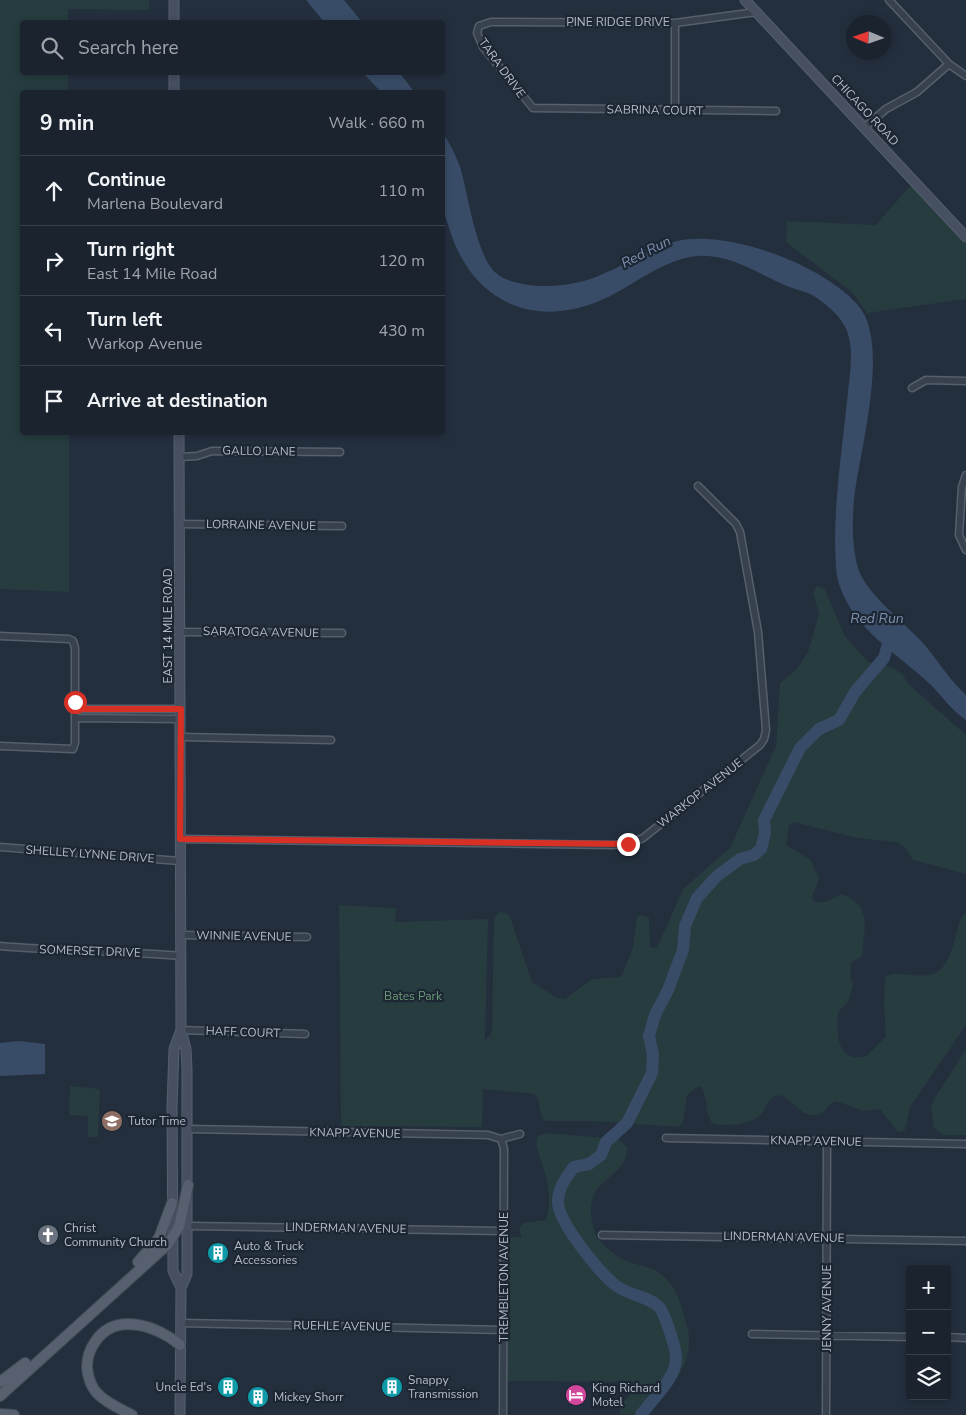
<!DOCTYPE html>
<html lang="en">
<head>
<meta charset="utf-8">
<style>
  body { margin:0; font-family:"Nunito Sans",sans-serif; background:#282f3a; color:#f1f3f6 }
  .controls { position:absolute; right:15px; bottom:15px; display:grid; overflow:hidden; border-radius:5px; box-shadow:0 2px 8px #0003 }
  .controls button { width:45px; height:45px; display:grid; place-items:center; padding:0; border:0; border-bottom:1px solid #39404a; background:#1b232e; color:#f1f3f6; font:25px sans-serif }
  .compass { position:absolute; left:846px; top:15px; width:45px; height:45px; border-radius:50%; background:#1b232e; box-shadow:0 2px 8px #0003; rotate:272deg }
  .stop { position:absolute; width:15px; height:15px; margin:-11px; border:4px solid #d93025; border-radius:50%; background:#fff }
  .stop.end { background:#d93025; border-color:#fff; box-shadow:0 1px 5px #0008 }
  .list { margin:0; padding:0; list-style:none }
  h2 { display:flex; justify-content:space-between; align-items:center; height:65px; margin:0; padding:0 20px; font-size:21px }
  h2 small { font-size:16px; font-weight:400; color:#a0a4aa }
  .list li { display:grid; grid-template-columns:32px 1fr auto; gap:15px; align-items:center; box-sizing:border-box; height:70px; padding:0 20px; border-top:1px solid #39404a }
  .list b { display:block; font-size:19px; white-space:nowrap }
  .list p { margin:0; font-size:16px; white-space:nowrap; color:#a0a4aa }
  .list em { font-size:16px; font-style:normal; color:#a0a4aa }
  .icon { flex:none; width:28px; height:28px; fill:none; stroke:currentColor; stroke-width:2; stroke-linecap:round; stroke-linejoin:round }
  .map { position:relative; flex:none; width:966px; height:1415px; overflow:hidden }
  .search { position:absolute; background:#1b232e; box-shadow:0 2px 8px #0003; left:20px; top:20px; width:425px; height:55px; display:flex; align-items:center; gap:12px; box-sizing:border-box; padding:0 18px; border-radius:5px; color:#a0a4aa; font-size:19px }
  .panel { position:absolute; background:#1b232e; box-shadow:0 2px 8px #0003; left:20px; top:90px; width:425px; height:345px; border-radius:5px }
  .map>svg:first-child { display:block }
  .green { fill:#263c3f }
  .water { fill:#394c67 }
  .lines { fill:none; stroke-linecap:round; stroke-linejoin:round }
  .river { stroke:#394c67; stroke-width:12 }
  .street-casing { stroke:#565f6c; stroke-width:9 }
  .secondary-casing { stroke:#565f6c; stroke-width:11 }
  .primary-casing { stroke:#414a57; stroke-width:12 }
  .street { stroke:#38414e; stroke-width:6 }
  .secondary { stroke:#465061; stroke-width:9 }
  .primary { stroke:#56606e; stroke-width:10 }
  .route { stroke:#d93025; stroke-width:6 }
  .labels { text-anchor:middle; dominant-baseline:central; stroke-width:4.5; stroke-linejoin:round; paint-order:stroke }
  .street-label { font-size:12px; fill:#b4bcc9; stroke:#1d2633 }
  .park-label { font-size:12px; fill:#6b9a76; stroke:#1d2633 }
  .poi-label { font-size:12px; fill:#b4bcc9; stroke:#1d2633; text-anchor:start }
  .water-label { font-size:14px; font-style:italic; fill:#7c92b1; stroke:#1d2633 }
</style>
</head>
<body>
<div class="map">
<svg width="966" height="1415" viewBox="0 0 966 1415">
  <rect width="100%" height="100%" fill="#242f3e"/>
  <path class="green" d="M0 0H149V10L68 9V22H22V72L68 73V92H22V432L69 433V592L0 589Z
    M911 185 966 244V299L867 313 852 292 786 242 787 221 876 225Z
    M817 586 824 588 845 636 855 648 870 663 891 667 902 674 909 685 966 735V874L913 860 905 847 897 842 858 838 794 822 789 825 786 845 811 860 819 879 812 897 814 902H825L842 894C873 906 864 928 862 956L851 963 850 977 853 983 849 1001 838 1012C837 1032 835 1064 867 1056L886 1036 884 1004 885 977C896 967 926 984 941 969 957 953 955 920 966 912V1025L910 1107 905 1130 901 1132 897 1131 880 1109 863 1111 836 1101 829 1105 824 1112C804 1124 796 1100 779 1095 766 1097 767 1110 758 1117 747 1125 724 1127 712 1123 705 1113 708 1092 699 1086L687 1095 683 1122 678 1127 594 1121H546C537 1114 542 1101 534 1094L483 1089 482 1127 341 1126 339 905 396 908 395 922 488 919 485 1040 490 1036 492 1030 494 918 500 912 506 913 510 917 532 982 557 998 565 999 592 979 621 977 633 948 637 917 641 915 649 918 650 947 657 948 683 889 730 848 776 746 780 683 797 669 808 652 819 614 813 593Z
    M966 1049V1135H943L934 1128 931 1108 933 1101Z
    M70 1086 100 1089 98 1137H88V1116L69 1115Z
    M545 1133 618 1139 627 1147C629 1183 576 1174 595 1233 599 1244 618 1258 629 1262 637 1265 647 1266 655 1270 671 1279 677 1292 682 1309 685 1319 689 1329 689 1339 691 1368 665 1394 649 1415L620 1414 621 1405 635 1389 634 1382 506 1381 507 1237H522L519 1229 523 1223 546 1220C551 1206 549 1187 545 1173 543 1163 533 1146 538 1136Z"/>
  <path class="water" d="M306 0H344L362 22H324Z
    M363 73H400L414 92H381Z
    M443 133C451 146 460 162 463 178 469 202 478 258 496 273 505 281 518 283 528 285 553 288 583 284 605 273 629 263 652 247 677 241 728 229 822 265 857 304 892 342 859 451 854 500 852 521 852 547 858 568 866 594 904 622 922 642 937 659 949 680 966 695V720C952 711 942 696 930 684 897 653 854 630 839 584 835 572 836 556 835 544 835 493 843 443 848 392 850 372 854 350 847 331 841 316 829 307 817 298 809 292 798 290 789 287 759 275 732 254 698 256 661 259 630 289 597 302 530 328 474 300 451 234 448 224 444 214 442 205 440 182 442 156 443 133Z
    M19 1041 45 1044V1074L0 1076V1043Z"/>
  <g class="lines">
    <path class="river" d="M641 1415C652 1399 677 1378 676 1357 676 1349 665 1313 659 1307 650 1297 629 1295 618 1287 601 1275 557 1221 558 1201 558 1188 567 1176 574 1167L589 1164 601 1155 606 1142 627 1123 652 1073 653 1055 649 1036 655 1015 668 990 683 950 685 926 697 898 717 876 740 859 754 855 761 849 765 833 764 820 800 748 819 729 839 720 855 692 884 658 891 633"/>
    <g class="street-casing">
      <path id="street" d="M889 0 949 64 966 76
        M756 12 675 23 491 22 479 26 477 33 483 47 533 108 776 111
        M675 23V111
        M864 128 886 109 917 92 949 64
        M912 388 926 380 966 381
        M179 457 197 456 212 451 340 452
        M966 475 962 487 959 535 966 550
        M180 524 342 526
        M180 632 342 633
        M0 636 69 639 73 641 75 648V743L73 749 0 746
        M75 709H181
        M75 718 181 719
        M181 737 331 740
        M180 839 612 845 628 844 643 838 760 745 764 739 766 730 758 632 740 532 736 524 698 486
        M0 847 180 861
        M181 935 307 937
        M0 946C60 951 120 951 181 956
        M181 1030 305 1034
        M188 1129 488 1135 501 1139 520 1134
        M666 1138 966 1144
        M501 1139 504 1149 503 1415
        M188 1226 504 1231
        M602 1235 966 1241
        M181 1323 504 1330
        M752 1334 910 1337
        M947 1337 966 1338
        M826 1415 827 1142"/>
    </g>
    <g class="secondary-casing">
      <path id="secondary" d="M745 0 966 237
        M174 22V0
        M174 72V92
        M179 432 181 1030 186 1049 187 1069V1274L181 1288
        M180 1415 181 1288 173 1271 172 1107 174 1049 181 1030"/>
    </g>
    <g class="primary-casing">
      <path id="primary" d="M138 1262 159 1238 172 1203
        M0 1382 25 1363
        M0 1396 167 1245 179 1227 188 1185
        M0 1414 14 1415
        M132 1415C121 1409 108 1404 99 1395 91 1388 88 1377 87 1367 87 1358 90 1349 95 1342 115 1311 158 1326 180 1345"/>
    </g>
    <use href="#street" class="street"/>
    <use href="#secondary" class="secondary"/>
    <use href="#primary" class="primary"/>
  </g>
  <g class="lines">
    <path class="route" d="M75 702V709H181L180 839 628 844"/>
  </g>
  <defs>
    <g id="school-disc" transform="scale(1.125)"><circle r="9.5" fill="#8d6e63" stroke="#1d2633"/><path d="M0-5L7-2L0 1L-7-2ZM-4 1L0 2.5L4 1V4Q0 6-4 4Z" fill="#fff"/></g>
    <g id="church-disc" transform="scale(1.125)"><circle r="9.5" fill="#6b7280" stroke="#1d2633"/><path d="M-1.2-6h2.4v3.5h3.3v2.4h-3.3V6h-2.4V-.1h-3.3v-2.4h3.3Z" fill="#fff"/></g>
    <g id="building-disc" transform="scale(1.125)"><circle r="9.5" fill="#0f9aa8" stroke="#1d2633"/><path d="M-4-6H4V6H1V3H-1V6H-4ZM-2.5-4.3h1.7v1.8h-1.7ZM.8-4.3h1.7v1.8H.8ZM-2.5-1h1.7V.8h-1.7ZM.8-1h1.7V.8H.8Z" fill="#fff"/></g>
    <g id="hotel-disc" transform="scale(1.125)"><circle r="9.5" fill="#d1479c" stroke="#1d2633"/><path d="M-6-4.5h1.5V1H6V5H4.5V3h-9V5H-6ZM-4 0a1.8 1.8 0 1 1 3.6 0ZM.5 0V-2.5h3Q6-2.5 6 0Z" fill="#fff"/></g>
  </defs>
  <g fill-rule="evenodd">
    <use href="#school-disc" x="112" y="1121"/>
    <use href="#church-disc" x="48" y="1235"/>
    <use href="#building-disc" x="218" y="1253"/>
    <use href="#building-disc" x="228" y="1387"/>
    <use href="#building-disc" x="392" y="1387"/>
    <use href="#hotel-disc" x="576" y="1395"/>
    <use href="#building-disc" x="258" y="1397"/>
  </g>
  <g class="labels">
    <g class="street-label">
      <text x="618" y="22">PINE RIDGE DRIVE</text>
      <text transform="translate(502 68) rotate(54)">TARA DRIVE</text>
      <text transform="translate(655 110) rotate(1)">SABRINA COURT</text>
      <text transform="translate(865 110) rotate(47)">CHICAGO ROAD</text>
      <text transform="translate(259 451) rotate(1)">GALLO LANE</text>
      <text transform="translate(261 525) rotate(1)">LORRAINE AVENUE</text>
      <text transform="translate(168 626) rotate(-90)">EAST 14 MILE ROAD</text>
      <text transform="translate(261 632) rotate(1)">SARATOGA AVENUE</text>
      <text transform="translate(700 793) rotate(-38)">WARKOP AVENUE</text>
      <text transform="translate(90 854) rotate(4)">SHELLEY LYNNE DRIVE</text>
      <text transform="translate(244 936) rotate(1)">WINNIE AVENUE</text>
      <text transform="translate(90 951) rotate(2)">SOMERSET DRIVE</text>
      <text transform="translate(243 1032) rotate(2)">HAFF COURT</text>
      <text transform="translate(355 1133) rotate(1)">KNAPP AVENUE</text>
      <text transform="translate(816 1141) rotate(1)">KNAPP AVENUE</text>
      <text transform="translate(346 1228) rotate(1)">LINDERMAN AVENUE</text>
      <text transform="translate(784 1237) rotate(1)">LINDERMAN AVENUE</text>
      <text transform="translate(504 1277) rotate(-90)">TREMBLETON AVENUE</text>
      <text transform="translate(827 1308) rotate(-90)">JENNY AVENUE</text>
      <text transform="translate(342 1326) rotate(1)">RUEHLE AVENUE</text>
    </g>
    <g class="park-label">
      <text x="413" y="996">Bates Park</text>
    </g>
    <g class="poi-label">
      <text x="128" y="1121">Tutor Time</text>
      <text x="64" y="1228">Christ<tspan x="64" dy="14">Community Church</tspan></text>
      <text x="234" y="1246">Auto &amp; Truck<tspan x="234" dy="14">Accessories</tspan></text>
      <text x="408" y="1380">Snappy<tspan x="408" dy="14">Transmission</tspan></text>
      <text x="212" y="1387" text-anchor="end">Uncle Ed's</text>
      <text x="592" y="1388">King Richard<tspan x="592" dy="14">Motel</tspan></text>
      <text x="274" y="1397">Mickey Shorr</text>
    </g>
    <g class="water-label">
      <text transform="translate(646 252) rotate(-27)">Red Run</text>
      <text x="877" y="618">Red Run</text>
    </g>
  </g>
</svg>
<div class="controls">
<button>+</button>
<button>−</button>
<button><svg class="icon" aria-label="layers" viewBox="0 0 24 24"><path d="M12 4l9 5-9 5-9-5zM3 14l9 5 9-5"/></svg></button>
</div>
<svg class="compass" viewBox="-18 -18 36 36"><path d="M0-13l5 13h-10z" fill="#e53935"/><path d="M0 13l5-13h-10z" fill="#a0a4aa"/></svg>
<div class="stop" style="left:75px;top:702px"></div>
<div class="stop end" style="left:628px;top:844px"></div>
<div class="search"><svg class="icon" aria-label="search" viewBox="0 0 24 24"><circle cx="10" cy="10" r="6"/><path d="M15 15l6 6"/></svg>Search here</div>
<section class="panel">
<h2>9 min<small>Walk · 660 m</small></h2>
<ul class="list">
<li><svg class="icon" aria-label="ahead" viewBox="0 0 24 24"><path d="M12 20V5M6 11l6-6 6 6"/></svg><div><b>Continue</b><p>Marlena Boulevard</p></div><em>110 m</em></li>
<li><svg class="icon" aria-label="right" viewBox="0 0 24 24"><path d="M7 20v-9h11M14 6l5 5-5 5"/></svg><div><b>Turn right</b><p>East 14 Mile Road</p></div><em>120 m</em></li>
<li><svg class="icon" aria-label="left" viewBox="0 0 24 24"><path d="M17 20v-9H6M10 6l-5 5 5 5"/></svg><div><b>Turn left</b><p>Warkop Avenue</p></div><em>430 m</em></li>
<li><svg class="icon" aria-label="arrive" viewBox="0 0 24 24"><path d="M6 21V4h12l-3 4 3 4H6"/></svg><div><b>Arrive at destination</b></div></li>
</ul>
</section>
</div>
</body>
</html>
